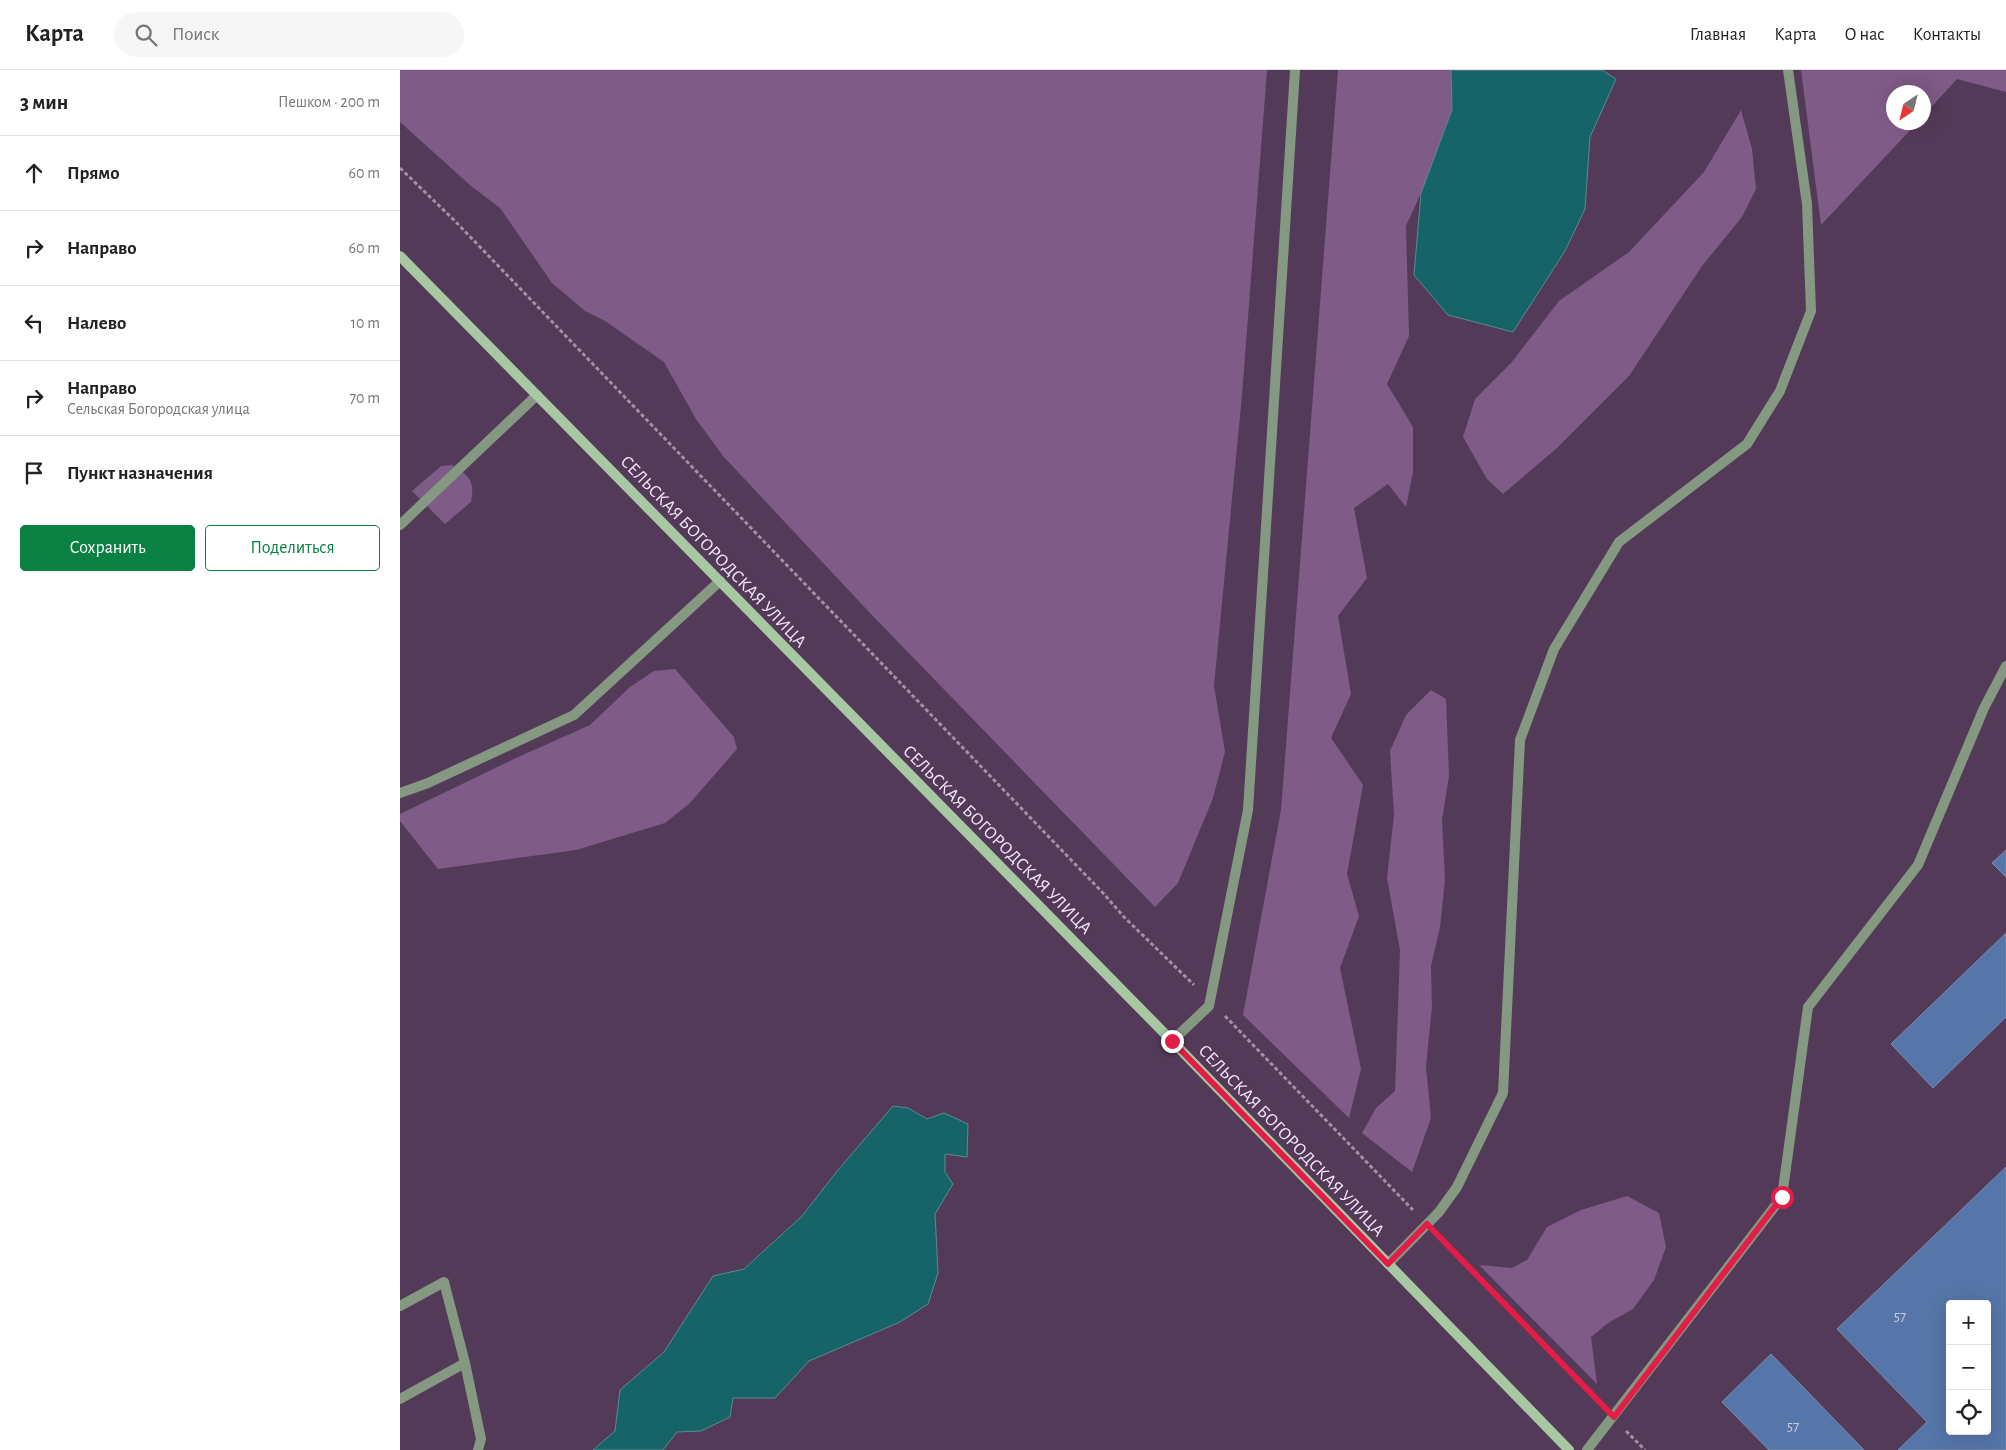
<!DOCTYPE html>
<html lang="ru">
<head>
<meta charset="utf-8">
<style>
  body { margin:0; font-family:"Alegreya Sans",sans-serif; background:#f6f6f6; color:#222 }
  .controls { position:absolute; right:15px; bottom:15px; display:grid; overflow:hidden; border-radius:5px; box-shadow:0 5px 20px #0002 }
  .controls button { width:45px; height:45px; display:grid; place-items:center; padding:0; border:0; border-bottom:1px solid #e0e0e0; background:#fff; color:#222; font:25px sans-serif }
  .compass { position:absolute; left:1486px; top:15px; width:45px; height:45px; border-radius:50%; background:#fff; box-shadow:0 5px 20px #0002; rotate:215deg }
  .stop { position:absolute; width:15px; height:15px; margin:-11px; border:4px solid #e11d48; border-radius:50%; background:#fff }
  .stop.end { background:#e11d48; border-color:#fff; box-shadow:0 1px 5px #0008 }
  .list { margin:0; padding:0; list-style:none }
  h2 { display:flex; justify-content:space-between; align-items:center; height:65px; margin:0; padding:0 20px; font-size:21px }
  h2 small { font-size:16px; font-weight:400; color:#767676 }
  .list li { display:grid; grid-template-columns:32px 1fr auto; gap:15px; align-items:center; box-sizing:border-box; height:75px; padding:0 20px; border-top:1px solid #e0e0e0 }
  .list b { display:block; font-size:19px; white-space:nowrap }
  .list p { margin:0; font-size:16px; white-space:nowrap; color:#767676 }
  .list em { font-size:16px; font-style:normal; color:#767676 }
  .actions { display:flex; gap:10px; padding:15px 20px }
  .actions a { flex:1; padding:11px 0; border:1px solid #0b8043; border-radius:5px; text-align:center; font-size:18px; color:#0b8043 }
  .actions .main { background:#0b8043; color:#fff }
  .icon { flex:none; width:28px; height:28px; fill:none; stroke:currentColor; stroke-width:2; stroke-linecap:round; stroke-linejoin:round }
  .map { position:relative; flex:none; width:1606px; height:1380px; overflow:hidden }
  header { display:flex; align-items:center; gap:30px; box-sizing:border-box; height:70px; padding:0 25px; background:#fff; border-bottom:1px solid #e0e0e0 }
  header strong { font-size:24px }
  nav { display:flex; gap:28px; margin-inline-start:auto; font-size:18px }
  .search { width:350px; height:45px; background:#f6f6f6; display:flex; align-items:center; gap:12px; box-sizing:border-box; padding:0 18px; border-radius:28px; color:#767676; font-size:19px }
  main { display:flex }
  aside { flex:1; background:#fff }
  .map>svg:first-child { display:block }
  .green { fill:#7f5b87 }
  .water { fill:#176468; stroke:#5a8b93 }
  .building { fill:#5675a8; stroke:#798fb2; fill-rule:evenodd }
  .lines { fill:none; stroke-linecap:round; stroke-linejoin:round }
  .path { stroke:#a38fa7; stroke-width:3; stroke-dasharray:4 2.5; stroke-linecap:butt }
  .lane { stroke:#859881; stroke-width:10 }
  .street { stroke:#859881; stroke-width:10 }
  .secondary { stroke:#a8c7a3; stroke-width:10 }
  .route { stroke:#e11d48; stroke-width:6 }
  .labels { text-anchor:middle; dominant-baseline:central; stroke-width:4; stroke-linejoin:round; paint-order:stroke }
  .number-label { font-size:15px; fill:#cdcae4 }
  .street-label { font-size:18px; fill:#f5e6f8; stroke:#533a58 }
</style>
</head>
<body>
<header>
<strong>Карта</strong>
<div class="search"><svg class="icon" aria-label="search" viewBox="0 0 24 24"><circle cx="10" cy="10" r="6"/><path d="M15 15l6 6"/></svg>Поиск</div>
<nav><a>Главная</a><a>Карта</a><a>О нас</a><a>Контакты</a></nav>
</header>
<main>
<aside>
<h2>3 мин<small>Пешком · 200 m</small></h2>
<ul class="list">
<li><svg class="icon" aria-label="ahead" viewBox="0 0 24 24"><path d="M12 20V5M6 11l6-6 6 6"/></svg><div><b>Прямо</b></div><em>60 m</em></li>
<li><svg class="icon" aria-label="right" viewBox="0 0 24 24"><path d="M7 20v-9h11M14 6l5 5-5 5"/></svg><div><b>Направо</b></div><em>60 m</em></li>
<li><svg class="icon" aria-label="left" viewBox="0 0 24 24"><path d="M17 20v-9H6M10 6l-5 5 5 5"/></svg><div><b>Налево</b></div><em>10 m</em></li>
<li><svg class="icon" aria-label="right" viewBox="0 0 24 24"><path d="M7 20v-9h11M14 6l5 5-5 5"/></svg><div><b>Направо</b><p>Сельская Богородская улица</p></div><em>70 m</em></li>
<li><svg class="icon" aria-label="arrive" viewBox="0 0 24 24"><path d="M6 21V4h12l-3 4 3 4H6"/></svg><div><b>Пункт назначения</b></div></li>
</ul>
<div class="actions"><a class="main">Сохранить</a><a>Поделиться</a></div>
</aside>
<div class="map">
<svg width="1606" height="1380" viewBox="0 0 1606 1380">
  <rect width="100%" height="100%" fill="#533a58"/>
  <path class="green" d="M0 0H867L842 325 814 616 825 682 813 728 778 813 755 837 469 542 323 386 296 349 264 292 205 251 185 241 152 213 100 138 71 116 0 52Z
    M938 0H1051L1052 40 1021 123 1006 156 1009 266 987 314 1013 357V402L1006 437 988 414 954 438 967 508 938 546 951 624 931 668 963 715 947 804 959 846 940 898 961 999 949 1048 843 945 881 740Z
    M1401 0H1606V22L1557 9 1524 45V22H1494V52L1517 53 1421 155Z
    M1341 40 1352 79 1356 119 1342 147 1302 196 1229 306 1157 378 1103 424 1087 409 1063 367 1075 329 1111 293 1159 231 1229 182 1304 102Z
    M52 395C70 406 75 411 71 432L45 454 12 421 41 396Z
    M275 599 334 667 337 679 289 734 265 753 176 780 38 799 0 751V744L116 688 190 655 230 617 254 601Z
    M1031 620 1046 629 1049 706 1042 750 1045 810 1040 857 1031 896 1032 937 1026 997 1031 1048 1012 1102 962 1063 976 1038 995 1021 1000 880 987 808 994 745 990 681 1006 645Z
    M1227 1126 1259 1143 1266 1177 1254 1210 1233 1239 1208 1253 1191 1267 1197 1314 1079 1195 1112 1198 1127 1190 1147 1157 1181 1140Z"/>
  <path class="water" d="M1051 0H1202L1216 9 1190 67 1185 139 1165 181 1113 262 1048 245 1014 205 1021 123 1052 40Z
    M493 1036 508 1038 527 1049 544 1043 568 1054 567 1087 545 1084V1102L553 1114 535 1144 538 1203 528 1234 500 1252 409 1291 375 1328H333L330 1347 301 1361 277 1362 263 1380H193L215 1361 220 1320 264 1282 313 1206 344 1199 402 1146 438 1100Z"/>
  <path class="building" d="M1606 780V807L1592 793Z
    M1606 863V947L1533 1018 1491 974Z
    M1606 1097V1380H1498L1527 1352 1437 1259ZM1550 1234H1587V1361H1550Z
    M1371 1284 1464 1380H1369L1322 1332Z"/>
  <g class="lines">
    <path class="path" d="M0 98 54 150 703 823 724 847 794 915
      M825 946 1013 1140
      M1040 1168 1199 1333
      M1226 1361 1245 1380"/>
    <path class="lane" d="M0 455 137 325
      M0 1236 44 1212 65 1293 81 1369 78 1380
      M0 1329 65 1293
      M1187 1380 1382 1127 1408 937 1518 795 1584 638 1606 596"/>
    <path class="street" d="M0 723 28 713 174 645 320 511
      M772 971 809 936 848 740 895 0
      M988 1194 1039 1142 1057 1117 1103 1023 1120 670 1154 579 1219 472 1347 374 1380 321 1411 241 1407 134 1388 0"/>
    <path class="secondary" d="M0 186 772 971 1169 1380"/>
  </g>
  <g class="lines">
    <path class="route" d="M772 971 988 1194 1027 1154 1214 1347 1382 1127"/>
  </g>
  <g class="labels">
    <g class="number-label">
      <text x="1500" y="1246">57</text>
      <text x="1393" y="1356">57</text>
    </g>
    <g class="street-label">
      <text transform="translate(313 482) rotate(46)">СЕЛЬСКАЯ БОГОРОДСКАЯ УЛИЦА</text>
      <text transform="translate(597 770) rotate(45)">СЕЛЬСКАЯ БОГОРОДСКАЯ УЛИЦА</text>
      <text transform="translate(891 1071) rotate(46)">СЕЛЬСКАЯ БОГОРОДСКАЯ УЛИЦА</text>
    </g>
  </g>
</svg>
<div class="controls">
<button>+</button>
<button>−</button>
<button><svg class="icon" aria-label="locate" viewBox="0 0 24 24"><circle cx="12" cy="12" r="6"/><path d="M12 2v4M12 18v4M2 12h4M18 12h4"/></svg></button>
</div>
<svg class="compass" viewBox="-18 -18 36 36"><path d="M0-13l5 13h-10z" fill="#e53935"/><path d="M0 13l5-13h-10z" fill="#767676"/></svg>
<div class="stop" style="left:1382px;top:1127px"></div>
<div class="stop end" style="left:772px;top:971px"></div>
</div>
</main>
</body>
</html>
